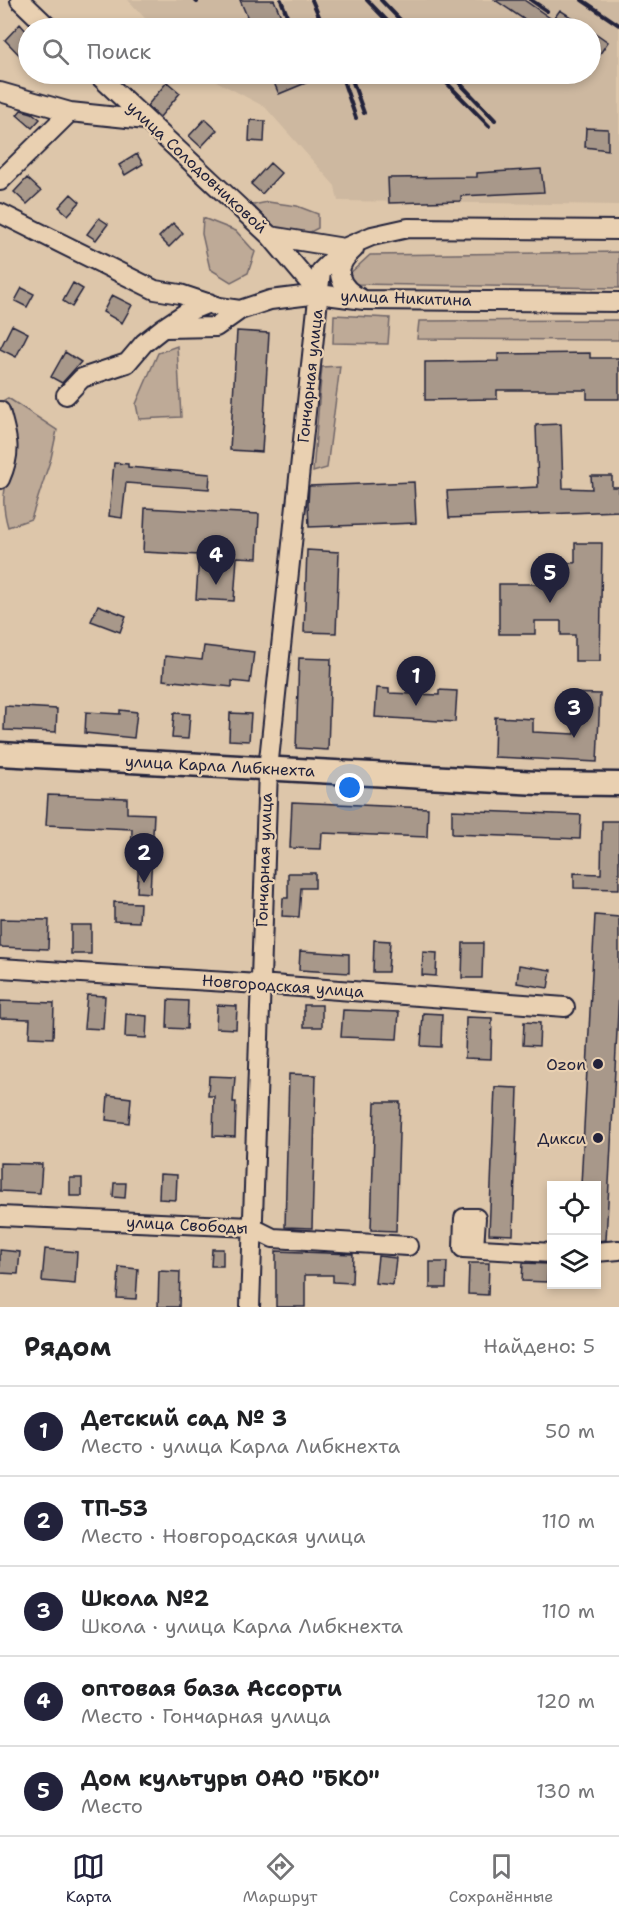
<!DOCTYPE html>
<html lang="ru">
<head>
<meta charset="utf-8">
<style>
  body { margin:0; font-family:"Shantell Sans",sans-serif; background:#f6f6f6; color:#202124 }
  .controls { position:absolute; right:18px; bottom:18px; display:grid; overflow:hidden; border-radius:0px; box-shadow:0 3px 9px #0003 }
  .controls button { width:54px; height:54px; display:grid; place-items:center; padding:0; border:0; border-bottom:2px solid #e0e0e0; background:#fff; color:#202124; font:30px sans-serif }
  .you { position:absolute; left:350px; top:788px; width:21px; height:21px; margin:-15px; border:4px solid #fff; border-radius:50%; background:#1a73e8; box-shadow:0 0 0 9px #1a73e833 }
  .badge { display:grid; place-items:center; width:39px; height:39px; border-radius:50%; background:#22223b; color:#fff; font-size:20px; font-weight:700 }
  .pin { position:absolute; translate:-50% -50px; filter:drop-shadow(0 2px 3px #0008) }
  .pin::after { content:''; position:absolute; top:32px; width:21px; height:18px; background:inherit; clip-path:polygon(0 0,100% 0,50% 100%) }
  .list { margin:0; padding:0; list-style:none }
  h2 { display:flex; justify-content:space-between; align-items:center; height:78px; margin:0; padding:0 24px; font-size:26px }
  h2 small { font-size:20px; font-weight:400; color:#757577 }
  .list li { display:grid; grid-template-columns:39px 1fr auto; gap:18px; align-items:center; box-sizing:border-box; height:90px; padding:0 24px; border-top:2px solid #e0e0e0 }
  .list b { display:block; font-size:22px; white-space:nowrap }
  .list p { margin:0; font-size:20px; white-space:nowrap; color:#757577 }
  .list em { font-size:20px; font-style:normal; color:#757577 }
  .icon { flex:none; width:33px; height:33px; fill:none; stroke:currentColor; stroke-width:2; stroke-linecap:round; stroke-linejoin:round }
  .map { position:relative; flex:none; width:619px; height:1307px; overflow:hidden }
  .search { position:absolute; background:#fff; box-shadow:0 3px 9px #0003; left:18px; right:18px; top:18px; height:66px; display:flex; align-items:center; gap:15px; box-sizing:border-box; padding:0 21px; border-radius:33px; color:#757577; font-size:22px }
  .sheet { height:528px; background:#fff }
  nav { display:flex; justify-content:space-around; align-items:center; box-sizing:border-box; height:84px; border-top:2px solid #e0e0e0; background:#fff; font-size:16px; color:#757577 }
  nav a { display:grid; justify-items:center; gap:3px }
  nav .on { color:#22223b }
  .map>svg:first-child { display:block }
  .built { fill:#cdb8a0 }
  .green { fill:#beaa97; stroke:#706669; stroke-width:1.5 }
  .building { fill:#a8988a; stroke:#22223b; stroke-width:1.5 }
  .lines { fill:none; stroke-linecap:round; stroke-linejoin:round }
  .minor-casing { stroke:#22223b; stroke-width:22 }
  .major-casing { stroke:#22223b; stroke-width:27 }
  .minor { stroke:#e9d0b1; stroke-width:18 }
  .major { stroke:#e9d0b1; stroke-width:22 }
  .rail { stroke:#22223b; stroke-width:4 }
  .poi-dot { fill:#22223b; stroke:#e9d0b1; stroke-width:2 }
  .labels { text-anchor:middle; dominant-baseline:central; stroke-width:4.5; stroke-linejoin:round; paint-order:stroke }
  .street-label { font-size:16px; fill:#22223b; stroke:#e9d0b1 }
  .poi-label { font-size:16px; fill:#22223b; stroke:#e9d0b1; text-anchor:end }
</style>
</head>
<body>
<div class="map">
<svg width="619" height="1307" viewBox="0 0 619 1307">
  <rect width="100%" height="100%" fill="#ddc6aa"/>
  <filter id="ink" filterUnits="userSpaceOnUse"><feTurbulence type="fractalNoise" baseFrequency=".0167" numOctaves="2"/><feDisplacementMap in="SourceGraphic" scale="12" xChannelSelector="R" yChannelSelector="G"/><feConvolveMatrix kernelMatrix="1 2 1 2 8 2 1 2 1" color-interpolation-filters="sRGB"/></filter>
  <g filter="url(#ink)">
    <path class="built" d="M128 0H619V205L338 201 335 186 265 107 218 82 206 74H590V28H154Z"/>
    <path class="green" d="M268 202 297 206 318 214V228L299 238 274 229 253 205Z
      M203 218 236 231 255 252 248 273 231 282 210 269 202 234Z
      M619 252V288L355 284 347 276 370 255Z
      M334 315 390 318 388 344 333 343Z
      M619 320V340L417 339 419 321Z
      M177 346 181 417 139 419 136 404 158 353Z
      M340 366 327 468 313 472 322 367Z
      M8 398 57 430 51 458 31 519 8 527C0 499 5 490 10 464 12 453 3 416 1 402Z"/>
    <path class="building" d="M240 0H274L286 28H252Z
      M495 0H524L553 20 560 10 588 28H537Z
      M20 24 28 33V64L5 40Z
      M591 30 608 42 591 67Z
      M270 74H305L308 82 279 94Z
      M167 82 180 93 160 117 147 106Z
      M21 110 32 113 40 119 32 128 17 115Z
      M205 119 217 130 201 147 189 136Z
      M250 120 265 121 264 142 249 141Z
      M586 128 608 129V150L585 147Z
      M137 154 143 164 125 175 119 165Z
      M270 163 281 173 262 194 251 184Z
      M541 169 544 192 461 196V201L389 203 388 178 477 177V173Z
      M27 178 41 191 27 204 14 192Z
      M71 194 80 202 68 215 59 207Z
      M99 218 108 224 96 240 87 234Z
      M173 223 183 233 169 247 159 237Z
      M73 283 83 289 72 307 63 301Z
      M22 288 34 294 27 307 15 301Z
      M112 295 132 305 122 323 103 312Z
      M12 325 28 333 16 357 0 349Z
      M237 331 269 333 262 452 230 450Z
      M65 352 81 362 62 383 51 377Z
      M590 353V358H619V399H587V390H497V399L425 400V362L498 361V354Z
      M561 424 563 488 592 489 591 476H612V487H619V511L449 518 447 491 538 487 536 425Z
      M114 463 128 464V467L210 474 209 489 126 483 122 518 109 516Z
      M414 482 416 523 309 527 308 504 309 486Z
      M145 508 259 514 257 558 237 557 234 601 196 599 199 555 143 552Z
      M575 543H602L600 661H575V635H561V621H535V634H499V584H558V562L575 563Z
      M307 550 339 552 336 633 304 632Z
      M98 605 126 616 120 632 91 621Z
      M204 646 254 652 250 683 232 681V687L163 680 165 656 202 660Z
      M299 658 331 659 328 750 296 748Z
      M377 688 389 689V693L439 695V690L457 691 455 722 375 717Z
      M567 693 600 694 597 762 494 757 495 717 533 719V732L575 734 576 711H567Z
      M5 706 57 709 56 732 4 730Z
      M120 710 137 712 134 738 85 733 86 712 120 714Z
      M174 713 190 714 188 739 172 738Z
      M230 713 251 714 249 741 229 740Z
      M48 795 127 798V813L154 814 150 893 137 892 139 856H131L132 829 46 825Z
      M292 802 428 808 427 837 322 833 321 849 290 848Z
      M452 810 581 815 580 839 452 834Z
      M602 821H619V889L574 888V873L601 874Z
      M288 873H315V888H301L299 917 282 916 283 898H288Z
      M114 902 140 903 139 922 114 921Z
      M595 915 619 917V993L606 1240 597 1241V1185H581Z
      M0 919 49 920 48 949 0 947Z
      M71 925H91V954H71Z
      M374 940 390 941 388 972H373Z
      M463 943H483L482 978H462Z
      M300 951 349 954V973L299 970Z
      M423 952 437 953 436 976 422 975Z
      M519 965 551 970 548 988 517 983Z
      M87 995 105 996 103 1029 84 1028Z
      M168 1000 188 1001 187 1029 167 1028Z
      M0 1001 54 1003 53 1038 29 1037 30 1019 0 1018Z
      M217 1005 237 1006 236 1029 216 1028Z
      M304 1005H322V1027H304Z
      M343 1010 399 1012 397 1039 341 1037Z
      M423 1013 442 1014 441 1047 421 1046Z
      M126 1014 147 1016 146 1038 125 1037Z
      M466 1017 492 1018 491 1059 465 1058Z
      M524 1022 540 1023 539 1046 523 1045Z
      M289 1074 316 1075 312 1228 285 1227Z
      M209 1076 235 1077 233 1102H236L235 1137 213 1136 214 1096H208Z
      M495 1087 518 1088 513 1235 489 1234Z
      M108 1095 131 1098 129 1123 106 1120Z
      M375 1102H400L396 1231 371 1230Z
      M0 1163 42 1164 40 1193 0 1191Z
      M160 1174 177 1175 176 1200 159 1199Z
      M70 1178H82V1196H70Z
      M114 1183H126L125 1198 113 1197Z
      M45 1249 77 1252 75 1284 42 1281Z
      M212 1249H223V1266H211Z
      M0 1250 20 1252 18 1274 0 1273Z
      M276 1251 353 1254 352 1283 333 1282V1275H305V1307H276Z
      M378 1256 396 1258 393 1285 375 1283Z
      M430 1262H447L446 1288H430Z
      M469 1263H489L488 1295 468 1294Z
      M523 1263 548 1264 547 1282 522 1281Z
      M119 1267 138 1269 136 1299 117 1298Z
      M159 1271 180 1272 179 1307H158Z"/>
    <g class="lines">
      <g class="minor-casing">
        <path id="minor" d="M20 0 49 28
          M97 74 270 236 319 294
          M0 92 70 112 146 120
          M0 181 70 112
          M0 213 155 290 180 294 219 307 240 310 270 300 319 294 364 300 619 302
          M270 236 344 248
          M354 249C332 268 337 287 362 299
          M165 328 216 327 240 310
          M66 395 82 378 127 363 144 343 163 328 187 312 209 303
          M0 411C8 439 12 452 0 479
          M0 968 259 984 565 1007
          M0 1216 251 1227 273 1238 408 1246
          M474 1248 476 1218H464L463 1248 552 1253
          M596 1252 619 1250
          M250 1307 268 769 321 271 344 248 372 236 408 228 619 230"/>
      </g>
      <g class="major-casing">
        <path id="major" d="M0 754 538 783 619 784"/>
      </g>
      <use href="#minor" class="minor"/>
      <use href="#major" class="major"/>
      <path class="rail" d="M195 0 197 2
        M281 0 292 28
        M312 0 324 28
        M367 0 394 28
        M381 0 408 28
        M531 0 547 11
        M582 0 619 25
        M310 74 312 77
        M341 74 356 118
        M350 74 364 113
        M438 74 489 126
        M451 74 495 120"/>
    </g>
  </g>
  <g class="poi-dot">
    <circle cx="598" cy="1064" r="6"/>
    <circle cx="598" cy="1138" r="6"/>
  </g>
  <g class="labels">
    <g class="street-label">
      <text transform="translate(197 167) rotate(43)">улица Солодовниковой</text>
      <text transform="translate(406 298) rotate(2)">улица Никитина</text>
      <text transform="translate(310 376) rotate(-84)">Гончарная улица</text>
      <text transform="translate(220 766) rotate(3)">улица Карла Либкнехта</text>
      <text transform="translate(264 860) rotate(-88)">Гончарная улица</text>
      <text transform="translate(283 986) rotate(4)">Новгородская улица</text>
      <text transform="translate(187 1225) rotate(3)">улица Свободы</text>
    </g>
    <g class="poi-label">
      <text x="586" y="1064">Ozon</text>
      <text x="586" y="1138">Дикси</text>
    </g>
  </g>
</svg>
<div class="controls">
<button><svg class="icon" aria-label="locate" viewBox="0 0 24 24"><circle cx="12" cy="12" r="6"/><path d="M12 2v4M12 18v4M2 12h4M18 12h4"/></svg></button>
<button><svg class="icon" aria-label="layers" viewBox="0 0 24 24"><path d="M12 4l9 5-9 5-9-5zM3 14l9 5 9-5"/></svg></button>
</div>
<div class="you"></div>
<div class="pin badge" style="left:416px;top:706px">1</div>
<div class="pin badge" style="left:144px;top:883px">2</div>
<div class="pin badge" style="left:574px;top:738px">3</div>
<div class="pin badge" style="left:216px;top:585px">4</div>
<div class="pin badge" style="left:550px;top:603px">5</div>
<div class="search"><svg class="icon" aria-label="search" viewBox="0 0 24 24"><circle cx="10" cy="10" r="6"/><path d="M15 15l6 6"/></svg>Поиск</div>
</div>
<section class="sheet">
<h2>Рядом<small>Найдено: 5</small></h2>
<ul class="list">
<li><span class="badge">1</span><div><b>Детский сад № 3</b><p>Место · улица Карла Либкнехта</p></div><em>50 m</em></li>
<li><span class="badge">2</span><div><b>ТП-53</b><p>Место · Новгородская улица</p></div><em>110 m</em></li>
<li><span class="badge">3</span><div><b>Школа №2</b><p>Школа · улица Карла Либкнехта</p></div><em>110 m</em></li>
<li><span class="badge">4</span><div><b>оптовая база Ассорти</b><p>Место · Гончарная улица</p></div><em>120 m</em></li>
<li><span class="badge">5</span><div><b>Дом культуры ОАО &quot;БКО&quot;</b><p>Место</p></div><em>130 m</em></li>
</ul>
</section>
<nav>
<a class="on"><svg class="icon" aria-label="map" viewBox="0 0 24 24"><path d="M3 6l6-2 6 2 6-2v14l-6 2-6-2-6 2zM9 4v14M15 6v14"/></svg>Карта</a>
<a><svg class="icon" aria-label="directions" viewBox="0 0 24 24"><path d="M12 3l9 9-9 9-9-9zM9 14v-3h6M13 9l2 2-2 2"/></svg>Маршрут</a>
<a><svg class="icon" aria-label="saved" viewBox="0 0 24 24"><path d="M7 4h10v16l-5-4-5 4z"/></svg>Сохранённые</a>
</nav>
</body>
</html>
